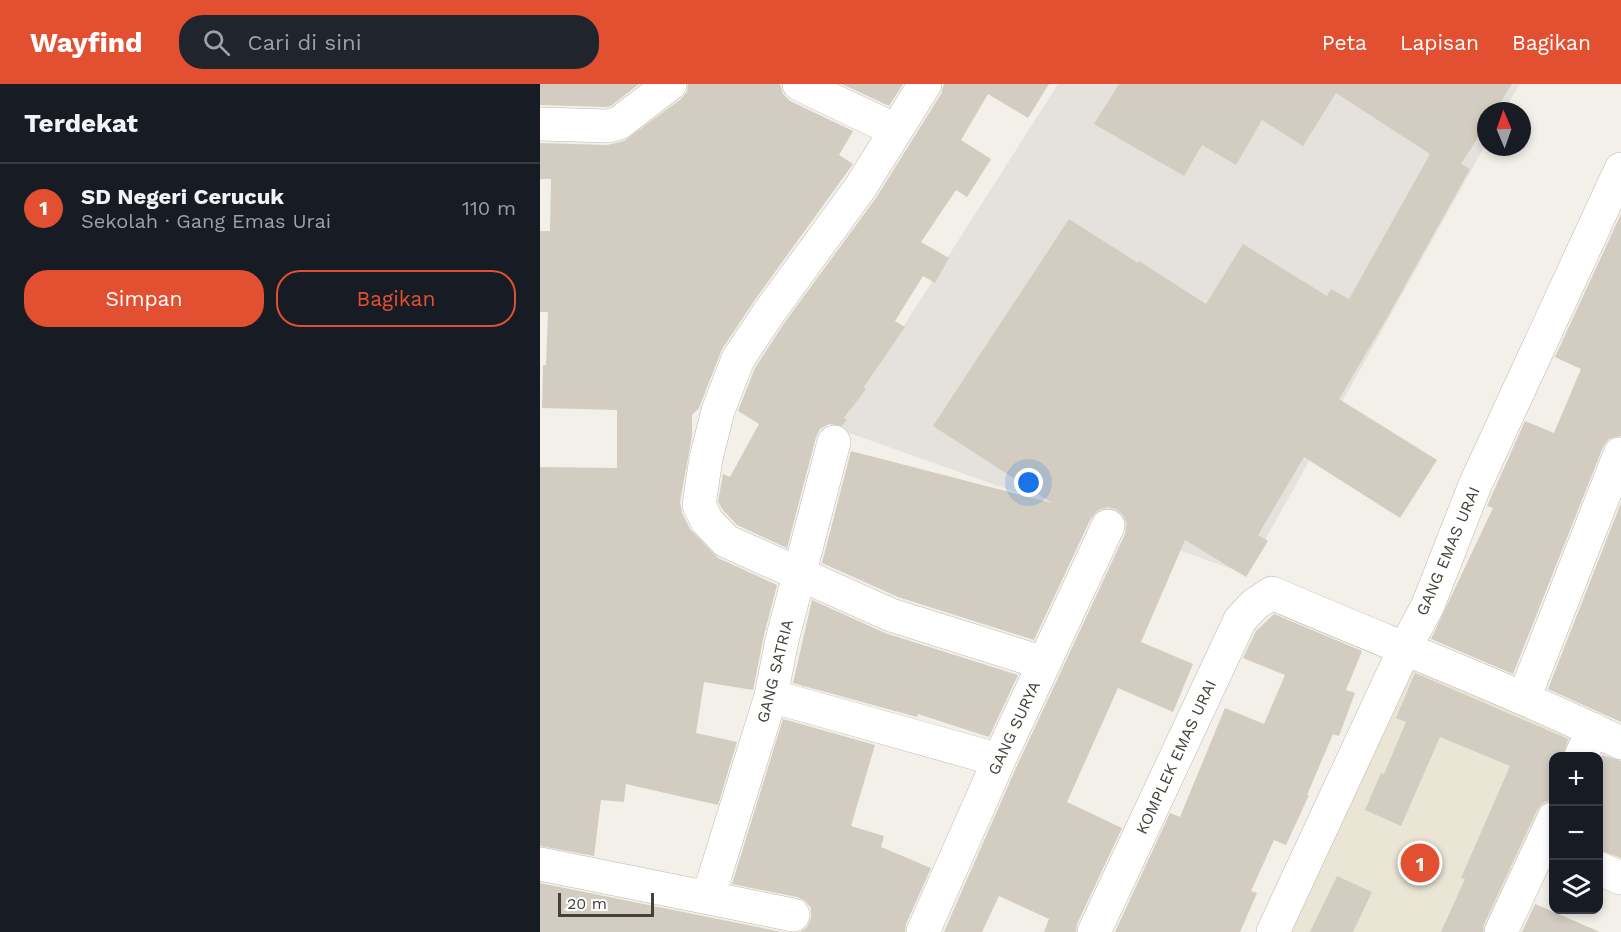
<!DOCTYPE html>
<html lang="id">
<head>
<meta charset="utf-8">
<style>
  body { margin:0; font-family:"Work Sans",sans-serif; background:#20242c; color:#f1f3f6 }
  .controls { position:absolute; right:18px; bottom:18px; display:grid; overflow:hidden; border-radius:12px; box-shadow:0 3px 9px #0003 }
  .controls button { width:54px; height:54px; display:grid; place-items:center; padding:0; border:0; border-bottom:2px solid #363941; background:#171b24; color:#f1f3f6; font:30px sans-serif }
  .compass { position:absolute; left:937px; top:18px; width:54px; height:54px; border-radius:50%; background:#171b24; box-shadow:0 3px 9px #0003; rotate:358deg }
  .scale { position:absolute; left:18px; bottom:15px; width:96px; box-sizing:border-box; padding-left:6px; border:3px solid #464138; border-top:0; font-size:16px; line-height:21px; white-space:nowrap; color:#464138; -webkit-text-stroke:4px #fff; paint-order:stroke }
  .you { position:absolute; left:489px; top:399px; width:21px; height:21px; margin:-15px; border:4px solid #fff; border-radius:50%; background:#1a73e8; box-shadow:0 0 0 9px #1a73e833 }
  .badge { display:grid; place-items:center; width:39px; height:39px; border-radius:50%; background:#e24f31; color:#fff; font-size:20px; font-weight:700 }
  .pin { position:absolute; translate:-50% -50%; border:3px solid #fff; box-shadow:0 2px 6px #0006 }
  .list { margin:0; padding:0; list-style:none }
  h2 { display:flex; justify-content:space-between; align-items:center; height:78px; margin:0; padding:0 24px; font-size:26px }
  h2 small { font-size:20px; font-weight:400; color:#9ea1a6 }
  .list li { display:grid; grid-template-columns:39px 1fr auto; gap:18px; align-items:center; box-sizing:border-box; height:90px; padding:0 24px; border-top:2px solid #363941 }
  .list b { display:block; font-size:22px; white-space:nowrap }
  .list p { margin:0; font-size:20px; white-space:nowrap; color:#9ea1a6 }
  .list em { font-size:20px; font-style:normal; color:#9ea1a6 }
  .actions { display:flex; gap:12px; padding:18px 24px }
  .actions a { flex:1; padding:14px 0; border:2px solid #e24f31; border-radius:24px; text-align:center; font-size:21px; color:#e24f31 }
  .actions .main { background:#e24f31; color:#fff }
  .icon { flex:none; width:33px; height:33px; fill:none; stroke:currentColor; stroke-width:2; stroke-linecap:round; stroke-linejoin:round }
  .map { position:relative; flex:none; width:1081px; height:848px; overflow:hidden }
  header { display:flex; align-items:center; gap:36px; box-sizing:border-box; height:84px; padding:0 30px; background:#e24f31; color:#fff }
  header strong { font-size:28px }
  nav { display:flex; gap:33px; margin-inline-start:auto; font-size:21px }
  .search { width:420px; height:54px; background:#20242c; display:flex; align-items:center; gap:15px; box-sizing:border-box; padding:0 21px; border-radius:24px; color:#9ea1a6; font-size:22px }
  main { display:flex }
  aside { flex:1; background:#171b24 }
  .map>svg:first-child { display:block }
  .industrial { fill:#e5e2de }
  .education { fill:#eae5d5 }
  .building { fill:#d3ccc0 }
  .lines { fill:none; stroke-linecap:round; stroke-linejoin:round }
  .street-casing { stroke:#bdb8ad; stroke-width:34 }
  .street { stroke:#fff; stroke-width:33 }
  .labels { text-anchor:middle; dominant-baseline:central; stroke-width:5; stroke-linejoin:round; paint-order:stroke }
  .street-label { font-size:16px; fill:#464138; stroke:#fff }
</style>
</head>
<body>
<header>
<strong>Wayfind</strong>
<div class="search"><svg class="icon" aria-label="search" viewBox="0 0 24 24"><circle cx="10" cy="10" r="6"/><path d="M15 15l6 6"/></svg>Cari di sini</div>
<nav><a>Peta</a><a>Lapisan</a><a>Bagikan</a></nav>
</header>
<main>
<aside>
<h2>Terdekat<small></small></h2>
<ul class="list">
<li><span class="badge">1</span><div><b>SD Negeri Cerucuk</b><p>Sekolah · Gang Emas Urai</p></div><em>110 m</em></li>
</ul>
<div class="actions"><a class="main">Simpan</a><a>Bagikan</a></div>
</aside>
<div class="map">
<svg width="1081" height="848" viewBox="0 0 1081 848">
  <rect width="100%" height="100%" fill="#f3f0e9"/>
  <path class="industrial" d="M518 0H980L964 27H946V60L706 490 298 345Z"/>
  <path class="education" d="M867 579 1041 653 1031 672H1014L1013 709 946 848H749Z"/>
  <path class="building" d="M0 0H99L71 22 66 23 0 21Z
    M148 0H240L243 10 250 17 313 47 299 71 313 80 214 217 182 265 159 324 152 331V352L140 418 142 429 150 445 178 474 237 501 224 551 213 606 164 598 156 649 197 658 178 721 86 700 84 718 61 716 54 772 0 762V383L77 384V326L2 324 3 281H6L8 228H0V147H10L11 95H0V59L67 61 84 57 141 15 147 8Z
    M302 0H363L349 22Z
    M404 0H509L488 34 448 10 421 56 451 75 427 113 416 106 381 158 409 174 395 199 383 192 355 237 365 243 324 303 326 305 304 334 307 336 302 342 289 340 280 345 276 353 247 464 197 441 183 426 178 418 183 390 190 393 219 340 198 327 215 284 245 238 336 114 401 10Z
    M579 0H972L955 27H946V41L921 80 930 85 848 232 799 315 897 376 860 434 764 373 718 451 728 457 706 493 645 456 601 558 653 580 633 628 578 604 527 718 582 744 537 840 536 848H504L509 835 459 812 442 848H404L476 684 585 450 587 440 583 431 576 425 567 423 558 426 551 434 494 556 358 513 282 479 311 367 512 419 393 342 529 135 598 179 599 177 666 220 703 160 787 212 791 205 809 215 890 70 796 9 763 62 722 36 696 81 662 61 644 92 554 40Z
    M1081 130V352L1069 355 1063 363 973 590 891 555 953 424 947 422 985 337 1014 349 1041 285 1015 273Z
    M1081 419V638L1008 605Z
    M272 516 345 549 478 591 449 653 378 630 377 633 253 599Z
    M734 530 822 567 806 606 815 609 799 652 793 650 767 711H769L746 761 734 756 711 807 717 809 700 848H575L630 729 640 733 685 624 724 640 745 591 703 574 716 547Z
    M875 589 1028 655 1023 672H1014V715L1004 718 997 726 944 840 943 848H901L925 795 921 794 970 682 900 653 861 742 825 726 841 689 844 690 866 638 856 634Z
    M243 635 335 661 311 742 344 752 341 763 391 784 366 840 365 848H260L267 843 271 834V824L265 817 257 813 192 800Z
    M1062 671 1081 677V774L1059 766V679Z
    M797 792 832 808 813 848H770Z
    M0 799 163 832 242 848H0Z
    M995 820 1060 848H982Z"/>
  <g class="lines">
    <g class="street-casing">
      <path id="street" d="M259 0 355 46
        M385 0 320 104 230 227 198 275 178 327 166 374 159 421 167 437 186 457 351 531 504 579
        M0 40 68 42 79 39 130 0
        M231 612 459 676
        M984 614 1080 370
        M1041 672 1053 645
        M0 780 253 831
        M1058 784 1081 794
        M168 814 231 612 242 556 294 358
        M383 848 459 676 568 442
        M554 848 700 536 715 520 732 509C848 559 967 604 1081 659
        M733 848 864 566 888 521 935 401 1081 85
        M961 848 1014 734"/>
    </g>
    <use href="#street" class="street"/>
  </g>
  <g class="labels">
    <g class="street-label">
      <text transform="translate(908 467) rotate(-67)">GANG EMAS URAI</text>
      <text transform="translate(235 587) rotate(-76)">GANG SATRIA</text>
      <text transform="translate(474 644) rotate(-65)">GANG SURYA</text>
      <text transform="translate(636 673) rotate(-65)">KOMPLEK EMAS URAI</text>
    </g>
  </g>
</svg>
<div class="controls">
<button>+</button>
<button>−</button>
<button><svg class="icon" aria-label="layers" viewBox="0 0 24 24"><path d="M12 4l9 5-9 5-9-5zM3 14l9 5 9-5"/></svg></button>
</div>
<svg class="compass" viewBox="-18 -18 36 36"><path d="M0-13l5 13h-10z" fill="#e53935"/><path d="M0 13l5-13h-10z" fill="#9ea1a6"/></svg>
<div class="scale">20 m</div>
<div class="you"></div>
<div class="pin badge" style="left:880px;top:779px">1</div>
</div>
</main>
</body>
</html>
